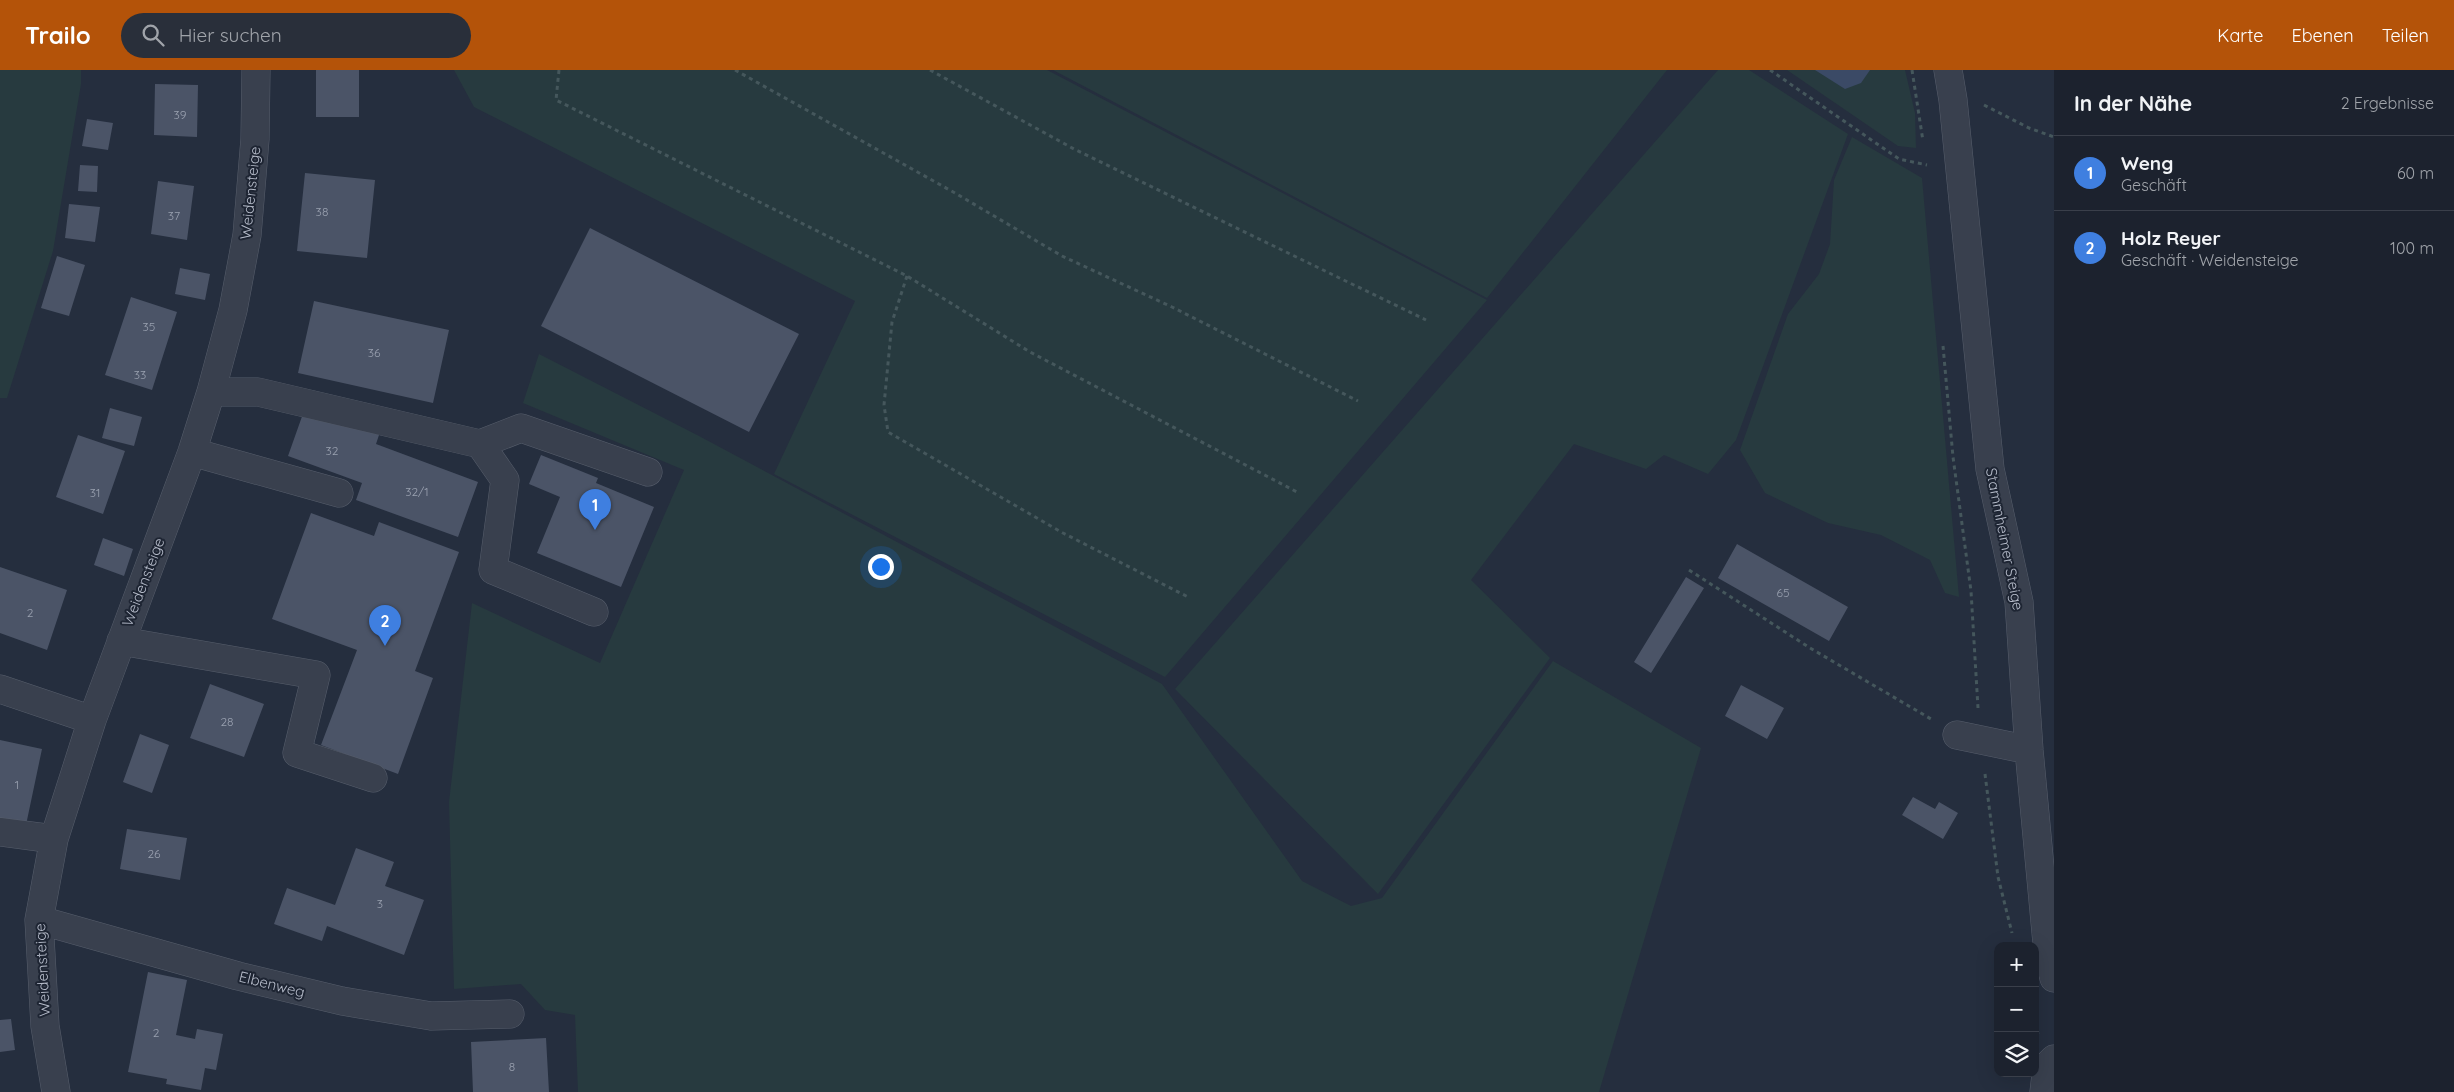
<!DOCTYPE html>
<html lang="de">
<head>
<meta charset="utf-8">
<style>
  body { margin:0; font-family:Quicksand,sans-serif; background:#292f3a; color:#f1f3f6 }
  .controls { position:absolute; right:15px; bottom:15px; display:grid; overflow:hidden; border-radius:10px; box-shadow:0 5px 20px #0002 }
  .controls button { width:45px; height:45px; display:grid; place-items:center; padding:0; border:0; border-bottom:1px solid #3a3f4a; background:#1c222e; color:#f1f3f6; font:25px sans-serif }
  .you { position:absolute; left:880px; top:496px; width:18px; height:18px; margin:-12px; border:4px solid #fff; border-radius:50%; background:#1a73e8; box-shadow:0 0 0 8px #1a73e833 }
  .badge { display:grid; place-items:center; width:32px; height:32px; border-radius:50%; background:#b45309; color:#fff; font-size:16px; font-weight:700 }
  .pin { position:absolute; translate:-50% -41px; filter:drop-shadow(0 1px 2px #0008) }
  .pin::after { content:''; position:absolute; top:26px; width:18px; height:15px; background:inherit; clip-path:polygon(0 0,100% 0,50% 100%) }
  .list { margin:0; padding:0; list-style:none }
  h2 { display:flex; justify-content:space-between; align-items:center; height:65px; margin:0; padding:0 20px; font-size:21px }
  h2 small { font-size:16px; font-weight:400; color:#a0a4aa }
  .list li { display:grid; grid-template-columns:32px 1fr auto; gap:15px; align-items:center; box-sizing:border-box; height:75px; padding:0 20px; border-top:1px solid #3a3f4a }
  .list b { display:block; font-size:19px; white-space:nowrap }
  .list p { margin:0; font-size:16px; white-space:nowrap; color:#a0a4aa }
  .list em { font-size:16px; font-style:normal; color:#a0a4aa }
  .icon { flex:none; width:28px; height:28px; fill:none; stroke:currentColor; stroke-width:2; stroke-linecap:round; stroke-linejoin:round }
  .map { position:relative; flex:none; width:2054px; height:1022px; overflow:hidden }
  header { display:flex; align-items:center; gap:30px; box-sizing:border-box; height:70px; padding:0 25px; background:#b45309; color:#fff }
  header strong { font-size:24px }
  nav { display:flex; gap:28px; margin-inline-start:auto; font-size:18px }
  .search { width:350px; height:45px; background:#292f3a; display:flex; align-items:center; gap:12px; box-sizing:border-box; padding:0 18px; border-radius:28px; color:#a0a4aa; font-size:19px }
  main { display:flex }
  aside { flex:1; background:#1c222e }
  .map>svg:first-child { display:block }
  .green { fill:#273a3f }
  .water { fill:#3b4a66 }
  .building { fill:#4b5467 }
  .lines { fill:none; stroke-linecap:round; stroke-linejoin:round }
  .minor-casing { stroke:#575e6c; stroke-width:29 }
  .path { stroke:#45575c; stroke-width:3; stroke-dasharray:4 4; stroke-linecap:butt }
  .minor { stroke:#39404e; stroke-width:28 }
  .labels { text-anchor:middle; dominant-baseline:central; stroke-width:4; stroke-linejoin:round; paint-order:stroke }
  .number-label { font-size:12px; fill:#9aa1b0 }
  .street-label { font-size:15px; fill:#b5bbc9; stroke:#1e2533 }
</style>
</head>
<body>
<header>
<strong>Trailo</strong>
<div class="search"><svg class="icon" aria-label="search" viewBox="0 0 24 24"><circle cx="10" cy="10" r="6"/><path d="M15 15l6 6"/></svg>Hier suchen</div>
<nav><a>Karte</a><a>Ebenen</a><a>Teilen</a></nav>
</header>
<main>
<div class="map">
<svg width="2054" height="1022" viewBox="0 0 2054 1022">
  <rect width="100%" height="100%" fill="#252e3e"/>
  <path class="green" d="M0 0H81V14L53 181 7 328H0Z
    M454 0H1047L1487 230 1165 607 774 404 855 231 474 37Z
    M1053 0H1667L1487 228Z
    M1718 0H1749L1848 64 1736 370 1708 404 1664 385 1646 399 1574 374 1471 510 1550 588 1378 824 1175 619Z
    M1787 0H1905L1915 43 1916 78 1898 76Z
    M1852 67 1922 108 1959 527 1945 523 1930 490 1881 465 1828 453 1765 423 1740 380 1788 244 1819 204 1830 174 1834 110Z
    M539 284 699 366 1162 614 1302 811 1351 836 1382 828 1553 591 1701 678 1599 1022H578L575 945 545 940 521 914 454 919 449 732 472 533 600 593 684 400 523 333Z"/>
  <path class="water" d="M1815 0H1870L1861 13 1845 19Z"/>
  <path class="building" d="M316 0H359V47H316Z
    M155 14 198 15 197 67 154 65Z
    M87 49 113 53 108 80 82 76Z
    M80 95 98 96 97 122 78 121Z
    M305 103 375 110 367 188 297 181Z
    M158 111 194 116 187 170 151 164Z
    M69 134 100 137 95 172 65 168Z
    M590 158 799 264 749 362 541 256Z
    M57 186 85 195 69 246 41 238Z
    M180 198 210 204 205 230 175 224Z
    M131 227 177 242 152 320 105 305Z
    M314 231 449 260 433 333 298 303Z
    M110 338 142 347 134 376 102 368Z
    M305 338 379 365 376 374 478 412 458 467 356 430 362 413 288 386Z
    M78 365 125 381 103 444 56 427Z
    M541 385 598 408 596 413 654 437 621 517 537 483 560 427 529 414Z
    M311 443 374 466 379 452 459 482 415 601 433 608 398 704 321 675 357 580 272 549Z
    M103 468 133 479 124 506 94 495Z
    M1737 474 1848 537 1829 571 1718 508Z
    M0 497 67 520 47 580 0 563Z
    M1686 507 1704 518 1651 603 1634 592Z
    M210 614 264 634 244 687 190 668Z
    M1741 615 1784 638 1767 669 1725 646Z
    M140 664 169 675 152 723 123 712Z
    M0 670 42 679 26 755 0 749Z
    M1913 727 1935 739 1939 732 1958 743 1943 769 1902 745Z
    M127 759 187 768 180 810 120 799Z
    M356 778 394 792 385 816 424 830 404 885 327 856 322 871 274 854 287 818 335 835Z
    M148 902 187 910 176 965 195 969 197 959 223 964 216 1000 205 998 201 1020 166 1014 167 1009 128 1002Z
    M11 949 15 980 0 982V950Z
    M546 968 549 1022H473L471 972Z"/>
  <g class="lines">
    <g class="minor-casing">
      <path id="minor" d="M1948 0 1953 30 1990 399 2019 532 2029 680 2048 884 2054 908
        M211 322H258L480 374 505 410 493 500 594 542
        M480 374 521 358 648 402
        M192 382 339 423
        M121 571 316 605 297 683 373 708
        M0 619 92 650
        M1957 665 2029 680
        M0 762 54 769
        M39 850 238 906 342 931 431 946 510 944
        M56 1022 45 956 39 850 54 769 92 650 192 382 211 322 233 240 247 165 255 69 256 0
        M2044 1022 2047 996 2054 989"/>
    </g>
    <path class="path" d="M559 0 556 30 907 206 1030 282 1297 422
      M735 0 955 123 1062 186 1172 237 1358 331
      M930 0 1074 79 1426 250
      M1770 0 1899 89 1927 95
      M1912 0 1923 71
      M1984 35 2029 58 2054 67
      M907 206 892 252 884 335 888 362 1063 463 1190 528
      M1943 276 1953 387 1971 521 1978 638
      M1689 500 1810 578 1931 649
      M1985 704 1998 807 2012 863
      M2035 955 2038 964"/>
    <use href="#minor" class="minor"/>
  </g>
  <g class="labels">
    <g class="number-label">
      <text x="180" y="44">39</text>
      <text x="322" y="141">38</text>
      <text x="174" y="145">37</text>
      <text x="149" y="256">35</text>
      <text x="374" y="282">36</text>
      <text x="140" y="304">33</text>
      <text x="332" y="380">32</text>
      <text x="417" y="421">32/1</text>
      <text x="95" y="422">31</text>
      <text x="1783" y="522">65</text>
      <text x="30" y="542">2</text>
      <text x="227" y="651">28</text>
      <text x="17" y="714">1</text>
      <text x="154" y="783">26</text>
      <text x="380" y="833">3</text>
      <text x="156" y="962">2</text>
      <text x="512" y="996">8</text>
    </g>
    <g class="street-label">
      <text transform="translate(250 123) rotate(-84)">Weidensteige</text>
      <text transform="translate(2005 469) rotate(79)">Stammheimer Steige</text>
      <text transform="translate(143 512) rotate(-69)">Weidensteige</text>
      <text transform="translate(42 900) rotate(-93)">Weidensteige</text>
      <text transform="translate(272 914) rotate(14)">Elbenweg</text>
    </g>
  </g>
</svg>
<div class="controls">
<button>+</button>
<button>−</button>
<button><svg class="icon" aria-label="layers" viewBox="0 0 24 24"><path d="M12 4l9 5-9 5-9-5zM3 14l9 5 9-5"/></svg></button>
</div>
<div class="you"></div>
<div class="pin badge" style="left:595px;top:460px;background:#3f7fe0">1</div>
<div class="pin badge" style="left:385px;top:576px;background:#3f7fe0">2</div>
</div>
<aside>
<h2>In der Nähe<small>2 Ergebnisse</small></h2>
<ul class="list">
<li><span class="badge" style="background:#3f7fe0">1</span><div><b>Weng</b><p>Geschäft</p></div><em>60 m</em></li>
<li><span class="badge" style="background:#3f7fe0">2</span><div><b>Holz Reyer</b><p>Geschäft · Weidensteige</p></div><em>100 m</em></li>
</ul>
</aside>
</main>
</body>
</html>
